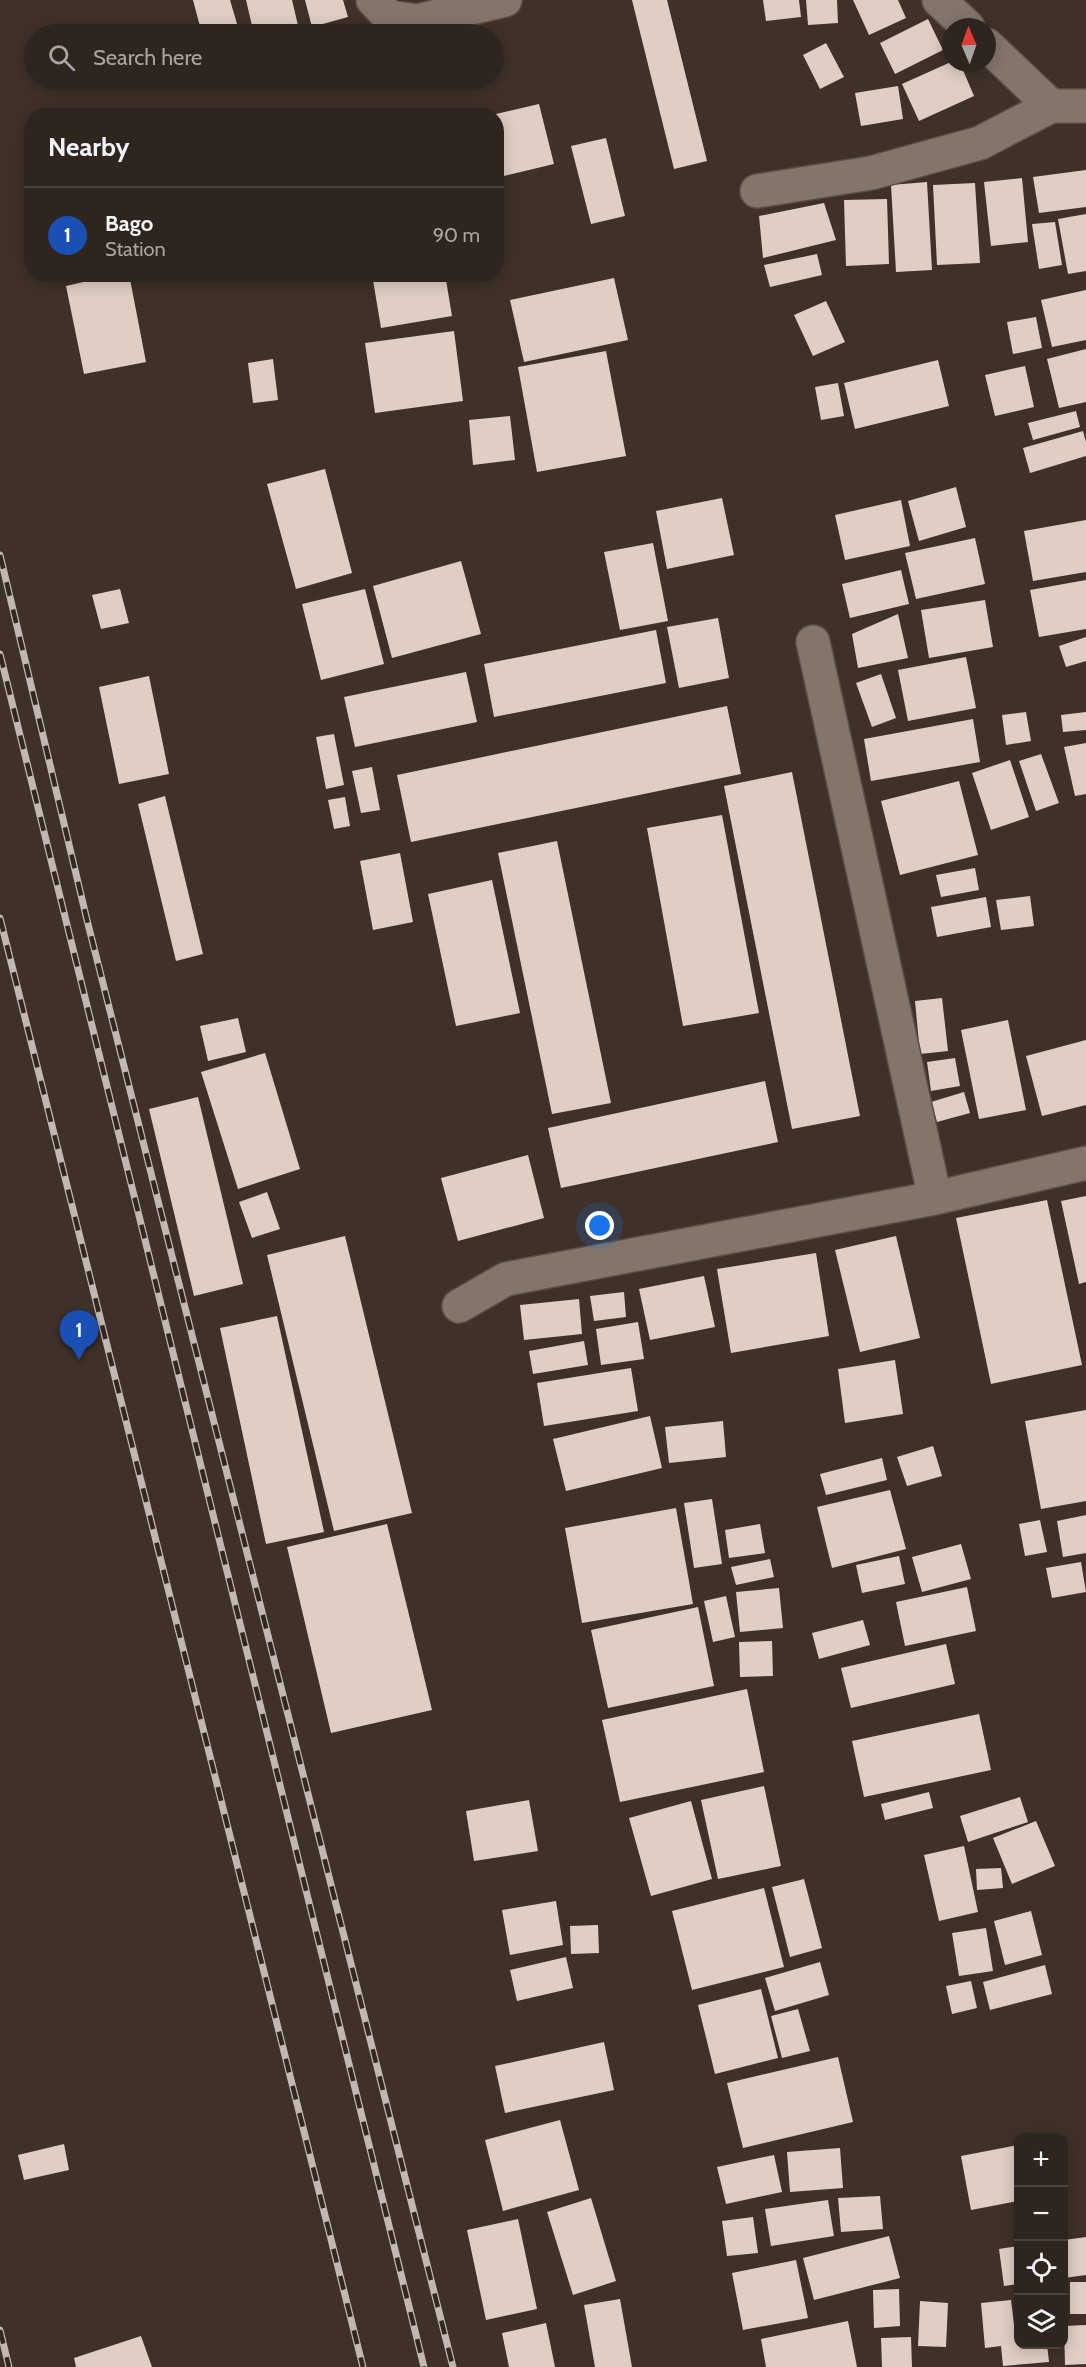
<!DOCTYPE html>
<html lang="en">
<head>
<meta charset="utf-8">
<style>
  body { margin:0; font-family:Cabin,sans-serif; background:#3b312c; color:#f1f3f6 }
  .controls { position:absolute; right:18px; bottom:18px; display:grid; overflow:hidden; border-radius:12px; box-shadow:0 3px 15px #0003 }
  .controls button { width:54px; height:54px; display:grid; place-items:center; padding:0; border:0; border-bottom:2px solid #4a423d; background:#2f251f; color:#f1f3f6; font:30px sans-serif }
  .compass { position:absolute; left:942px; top:18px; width:54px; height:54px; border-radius:50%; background:#2f251f; box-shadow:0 3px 15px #0003; rotate:358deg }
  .you { position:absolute; left:600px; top:1226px; width:21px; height:21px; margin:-15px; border:4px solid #fff; border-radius:50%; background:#1a73e8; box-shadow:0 0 0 9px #1a73e833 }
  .badge { display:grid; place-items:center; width:39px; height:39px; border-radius:50%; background:#8bbbb9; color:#fff; font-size:20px; font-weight:700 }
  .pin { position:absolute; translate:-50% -50px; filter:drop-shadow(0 2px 3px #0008) }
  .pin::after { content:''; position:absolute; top:32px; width:21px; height:18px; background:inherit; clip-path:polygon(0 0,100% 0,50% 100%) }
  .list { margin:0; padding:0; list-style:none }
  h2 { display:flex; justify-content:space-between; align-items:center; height:78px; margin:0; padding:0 24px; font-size:26px }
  h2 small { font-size:20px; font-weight:400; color:#a7a5a4 }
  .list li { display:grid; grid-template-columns:39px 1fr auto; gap:18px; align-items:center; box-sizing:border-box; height:96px; padding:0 24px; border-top:2px solid #4a423d }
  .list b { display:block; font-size:22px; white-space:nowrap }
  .list p { margin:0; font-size:20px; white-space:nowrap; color:#a7a5a4 }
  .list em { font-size:20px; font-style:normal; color:#a7a5a4 }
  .icon { flex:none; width:33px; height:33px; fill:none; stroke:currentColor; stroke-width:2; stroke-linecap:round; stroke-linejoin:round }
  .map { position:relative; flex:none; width:1086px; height:2367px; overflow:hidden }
  .search { position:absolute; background:#2f251f; box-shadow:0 3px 15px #0003; left:24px; top:24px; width:480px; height:66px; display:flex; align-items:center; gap:15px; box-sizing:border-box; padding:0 21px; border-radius:33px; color:#a7a5a4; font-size:22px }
  .panel { position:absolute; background:#2f251f; box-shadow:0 3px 15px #0003; left:24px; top:108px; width:480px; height:174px; border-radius:24px }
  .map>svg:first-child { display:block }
  .building { fill:#e0cec4 }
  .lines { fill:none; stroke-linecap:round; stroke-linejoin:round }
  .minor-casing { stroke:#594e47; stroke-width:36 }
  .minor { stroke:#84756b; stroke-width:33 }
  .rail-casing { stroke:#c2b8b2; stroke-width:7 }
  .rail { stroke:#34271f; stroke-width:4.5; stroke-dasharray:14; stroke-linecap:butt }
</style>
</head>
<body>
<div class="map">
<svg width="1086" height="2367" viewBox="0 0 1086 2367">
  <rect width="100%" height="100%" fill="#3f3129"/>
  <path class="building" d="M193 0H230L240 34H202Z
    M246 0H292L300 34H254Z
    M305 0H343L348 17 312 27Z
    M632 0H667L707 161 674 169Z
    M763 0H799L801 17 766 21Z
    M806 0H837L838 23 808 25Z
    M853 0H898L906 18 869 35Z
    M928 19 943 50 895 74 880 43Z
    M826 43 844 77 820 89 803 55Z
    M951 62 960 63 974 96 919 121 902 84Z
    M898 86 903 119 861 126 855 93Z
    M539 104 554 164 496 178V114Z
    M606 138 625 216 591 224 571 146Z
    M1086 170V207L1039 213 1033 177Z
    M1022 178 1028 242 991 246 984 182Z
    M927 182 932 270 896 272 891 185Z
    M975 183 980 263 937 265 933 185Z
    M887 199 889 264 846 266 844 200Z
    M824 203 836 240 763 258 759 216Z
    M1086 214V271L1068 274 1058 219Z
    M1055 222 1062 265 1039 269 1032 224Z
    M817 254 822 275 770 287 764 265Z
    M118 274H129L146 362 84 374 66 286Z
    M372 274H445L452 316 381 328Z
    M614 278 628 340 524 362 510 300Z
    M1086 290V340L1052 347 1041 300Z
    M826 301 845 342 813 356 794 315Z
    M1036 317 1042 348 1013 354 1007 322Z
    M454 331 463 401 375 413 365 343Z
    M1086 349V402L1059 408 1047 359Z
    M606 351 626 456 537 472 518 367Z
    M273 359 278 400 253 403 248 363Z
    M938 360 949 406 855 429 844 383Z
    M1025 366 1034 407 995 416 985 375Z
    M838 383 844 416 821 420 815 387Z
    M1076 411 1080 427 1033 440 1028 423Z
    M510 416 515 460 473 465 469 420Z
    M1083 431 1086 442V456L1030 473 1023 448Z
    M325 469 352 573 296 589 267 484Z
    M956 487 966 527 919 541 908 501Z
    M722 498 734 555 667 569 656 511Z
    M901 500 910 546 845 560 835 515Z
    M1086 520V572L1033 581 1024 531Z
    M975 538 985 584 916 599 905 553Z
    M653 543 668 621 620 630 604 552Z
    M461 561 481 634 392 658 373 586Z
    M901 570 909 604 850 618 842 584Z
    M1086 580V629L1039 637 1030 590Z
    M120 589 129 623 101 629 92 595Z
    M365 589 384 664 321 680 302 604Z
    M985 600 993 647 929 658 921 610Z
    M898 614 908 658 858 668 852 634Z
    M718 618 729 678 679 688 667 627Z
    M656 630 666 683 494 717 484 664Z
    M1086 637V661L1066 667 1059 646Z
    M966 657 976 708 908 721 898 670Z
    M466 672 477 722 355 747 344 697Z
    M881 674 896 718 872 727 856 683Z
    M149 676 169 774 119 784 99 687Z
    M727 706 741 774 411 842 397 775Z
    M1026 712 1031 741 1006 745 1002 715Z
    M1086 712V730L1063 732 1061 715Z
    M973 719 980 762 871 781 864 739Z
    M334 734 344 785 326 789 316 737Z
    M1086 743V794L1075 796 1064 747Z
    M1041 754 1059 803 1036 811 1019 761Z
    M1010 760 1029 817 991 830 972 773Z
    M372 767 380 810 361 813 352 771Z
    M792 772 860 1116 792 1129 724 786Z
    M959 781 978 855 900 875 881 801Z
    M165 796 203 954 176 961 138 804Z
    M345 797 350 826 334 829 328 800Z
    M722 815 759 1013 683 1026 647 828Z
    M557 841 611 1103 552 1114 498 853Z
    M400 853 413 922 373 930 360 861Z
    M975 868 979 890 941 897 936 875Z
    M492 880 520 1013 456 1026 428 894Z
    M1030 896 1034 926 1001 930 996 900Z
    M986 897 991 927 937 937 931 907Z
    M942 998 948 1051 920 1054 915 1001Z
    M238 1018 246 1052 208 1061 200 1026Z
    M1008 1020 1026 1110 979 1119 961 1030Z
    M1086 1040V1105L1042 1116 1026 1056Z
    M265 1053 300 1169 238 1189 201 1072Z
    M955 1058 960 1086 931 1091 927 1062Z
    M765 1081 778 1142 561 1188 548 1128Z
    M964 1092 970 1113 937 1122 931 1102Z
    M198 1097 243 1284 194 1296 149 1109Z
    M528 1155 544 1218 458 1241 441 1178Z
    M267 1192 280 1229 252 1238 239 1202Z
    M1086 1196V1282L1079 1284 1061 1201Z
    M1047 1200 1082 1365 991 1384 956 1218Z
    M345 1236 412 1513 334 1531 267 1255Z
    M896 1236 920 1338 860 1352 835 1250Z
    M816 1253 829 1336 731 1353 717 1269Z
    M704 1276 715 1327 650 1340 639 1289Z
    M624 1292 626 1317 594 1321 590 1296Z
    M579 1299 582 1334 524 1340 520 1305Z
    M277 1316 324 1532 266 1544 220 1328Z
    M638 1322 644 1359 601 1365 596 1329Z
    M584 1341 588 1365 533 1374 529 1351Z
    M895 1360 903 1414 845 1423 838 1369Z
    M631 1368 638 1411 544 1426 537 1383Z
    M1086 1410V1501L1041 1509 1025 1421Z
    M650 1416 662 1468 566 1491 553 1439Z
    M723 1421 726 1457 669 1463 665 1427Z
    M933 1446 942 1476 907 1486 897 1457Z
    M882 1458 887 1480 826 1495 820 1474Z
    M890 1490 906 1549 832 1568 817 1507Z
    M712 1499 722 1564 694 1568 684 1503Z
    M676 1508 693 1604 582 1623 565 1528Z
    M1086 1515V1553L1063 1557 1057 1521Z
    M1040 1520 1047 1552 1025 1556 1019 1524Z
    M387 1524 432 1710 331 1733 287 1547Z
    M760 1524 765 1553 729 1558 725 1530Z
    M961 1544 971 1579 922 1592 912 1557Z
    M899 1556 905 1584 862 1593 856 1565Z
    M770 1559 774 1577 736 1585 731 1567Z
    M1081 1562 1086 1592 1052 1598 1046 1568Z
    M967 1587 976 1631 905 1646 896 1602Z
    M779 1588 783 1628 740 1632 736 1592Z
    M726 1596 735 1637 713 1642 704 1601Z
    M698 1607 714 1686 608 1708 591 1630Z
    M863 1620 870 1645 819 1659 812 1633Z
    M772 1641 773 1676 740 1677 739 1642Z
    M946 1644 955 1684 851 1708 841 1668Z
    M747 1689 764 1772 620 1802 602 1720Z
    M979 1714 991 1770 864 1797 852 1741Z
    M764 1786 781 1866 718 1879 701 1800Z
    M929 1792 933 1808 885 1820 881 1804Z
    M1020 1797 1028 1822 968 1842 960 1816Z
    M529 1800 538 1851 474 1861 466 1811Z
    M691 1801 712 1879 651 1896 629 1818Z
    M1036 1821 1055 1866 1012 1884 993 1838Z
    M964 1846 978 1912 939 1921 924 1855Z
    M1001 1868 1003 1888 977 1890 976 1869Z
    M804 1879 822 1948 790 1957 772 1887Z
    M764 1888 784 1967 692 1990 672 1911Z
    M556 1901 563 1945 510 1955 502 1910Z
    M1031 1911 1042 1955 1005 1965 994 1921Z
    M598 1925 599 1953 571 1954 570 1926Z
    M986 1928 993 1971 959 1976 952 1933Z
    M566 1957 573 1988 517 2001 510 1970Z
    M820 1962 829 1995 775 2011 765 1978Z
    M1045 1965 1052 1994 990 2010 983 1982Z
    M971 1981 977 2008 952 2014 946 1986Z
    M761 1989 778 2058 715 2074 698 2005Z
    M798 2009 810 2051 782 2058 771 2016Z
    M604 2042 614 2090 505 2113 495 2066Z
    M838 2057 853 2122 743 2148 727 2083Z
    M560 2120 579 2190 503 2211 485 2140Z
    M64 2144 69 2170 24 2180 18 2155Z
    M1018 2145V2201L971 2210 961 2156Z
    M840 2148 843 2188 790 2192 787 2152Z
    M774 2155 782 2192 726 2204 717 2167Z
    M880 2196 883 2229 841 2232 838 2198Z
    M591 2198 616 2281 573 2295 547 2212Z
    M828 2200 834 2236 771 2246 765 2209Z
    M753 2217 758 2253 727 2256 722 2221Z
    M518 2219 537 2309 486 2320 467 2230Z
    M889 2236 900 2278 814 2300 803 2258Z
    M1086 2237V2275L1064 2278V2240Z
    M1018 2246V2284L1004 2286 999 2249Z
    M796 2260 808 2318 743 2330 732 2273Z
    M1070 2282H1086V2314H1070Z
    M899 2289 900 2326 874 2328 873 2290Z
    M620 2299 632 2367H595L584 2305Z
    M1011 2300 1015 2333H1018V2344H1047L1049 2362 1003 2366 1001 2346 985 2348 981 2303Z
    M920 2301 948 2303 946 2347 918 2346Z
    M848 2321 857 2367H766L761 2339Z
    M546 2323 555 2367H509L502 2333Z
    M1086 2325V2364L1065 2365 1064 2326Z
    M141 2336 152 2367H76L74 2358Z
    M911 2337 912 2367H882L881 2338Z"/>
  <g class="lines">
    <g class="minor-casing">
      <path id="minor" d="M373 0 389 17 417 21 505 0
        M939 0 968 27
        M987 45 1051 106H1086
        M757 191 871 173 980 143 1051 106
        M813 642 935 1198
        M459 1306 506 1279 935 1198 1086 1163"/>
    </g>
    <use href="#minor" class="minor"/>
    <g class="rail-casing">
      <path id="rail" d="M0 555 87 920 453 2367
        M0 654 424 2367
        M0 918 363 2367
        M0 2330 9 2367"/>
    </g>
    <use href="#rail" class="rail"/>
  </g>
</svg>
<div class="controls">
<button>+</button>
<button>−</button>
<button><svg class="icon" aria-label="locate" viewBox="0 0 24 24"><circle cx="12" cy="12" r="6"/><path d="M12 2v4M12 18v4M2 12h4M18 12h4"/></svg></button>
<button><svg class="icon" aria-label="layers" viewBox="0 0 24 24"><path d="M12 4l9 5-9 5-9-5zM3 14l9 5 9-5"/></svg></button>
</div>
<svg class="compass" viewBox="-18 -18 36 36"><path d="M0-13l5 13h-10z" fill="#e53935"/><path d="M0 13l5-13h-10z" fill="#a7a5a4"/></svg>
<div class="you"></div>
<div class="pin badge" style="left:79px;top:1360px;background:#1a4fb4">1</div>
<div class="search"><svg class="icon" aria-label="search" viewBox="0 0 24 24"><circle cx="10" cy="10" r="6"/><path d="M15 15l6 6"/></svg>Search here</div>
<section class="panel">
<h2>Nearby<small></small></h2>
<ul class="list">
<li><span class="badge" style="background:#1a4fb4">1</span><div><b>Bago</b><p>Station</p></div><em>90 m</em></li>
</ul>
</section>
</div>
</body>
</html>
